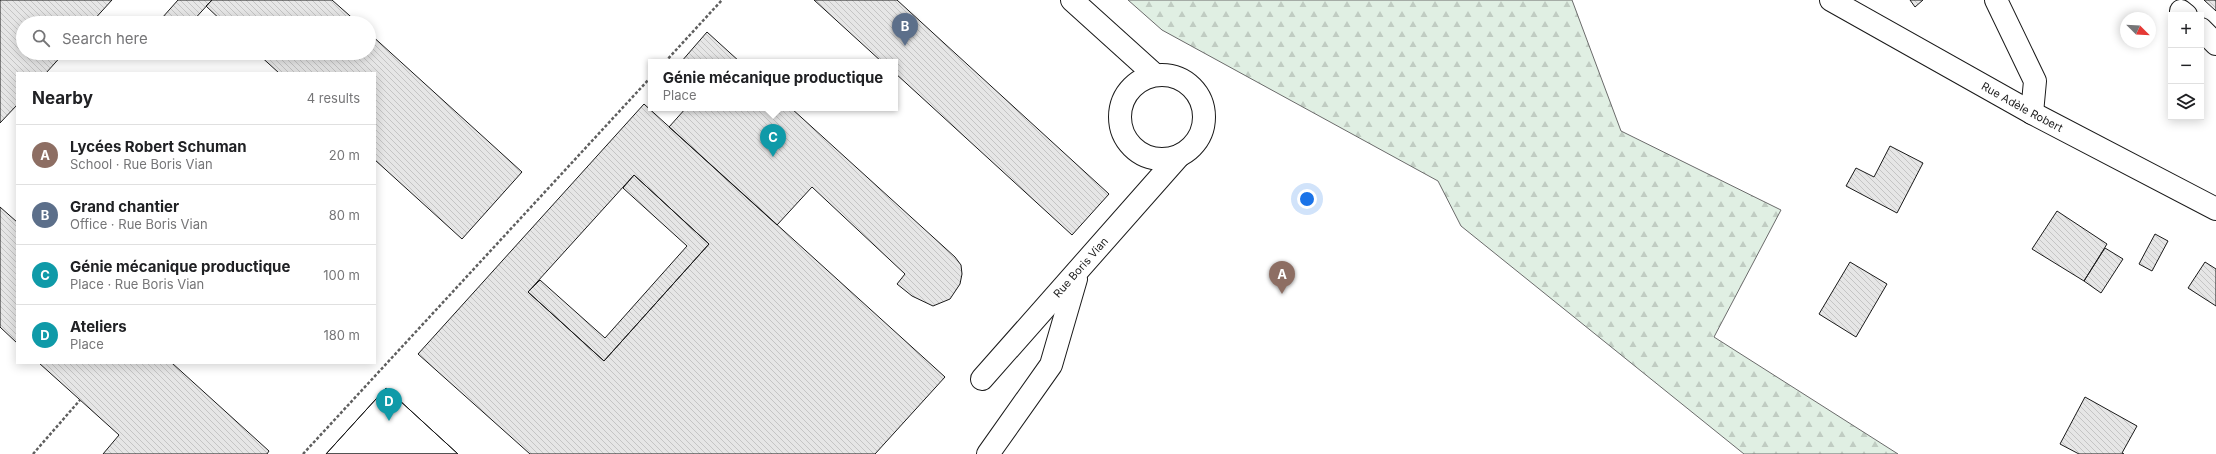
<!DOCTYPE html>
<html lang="en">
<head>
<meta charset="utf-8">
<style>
  body { margin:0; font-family:Inter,sans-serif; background:#f6f6f6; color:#202124 }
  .controls { position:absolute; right:12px; top:12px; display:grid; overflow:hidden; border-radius:0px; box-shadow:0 2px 10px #0003 }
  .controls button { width:36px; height:36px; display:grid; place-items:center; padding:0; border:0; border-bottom:1px solid #e0e0e0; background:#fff; color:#202124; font:20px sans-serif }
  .compass { position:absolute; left:2120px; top:12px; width:36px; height:36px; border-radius:50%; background:#fff; box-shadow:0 2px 10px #0003; rotate:114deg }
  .you { position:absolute; left:1307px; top:199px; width:14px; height:14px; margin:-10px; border:3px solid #fff; border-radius:50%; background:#1a73e8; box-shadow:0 0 0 6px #1a73e833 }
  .badge { display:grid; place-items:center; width:26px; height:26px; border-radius:50%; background:#c62828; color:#fff; font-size:13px; font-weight:700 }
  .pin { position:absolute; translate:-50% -33px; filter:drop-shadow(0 1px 2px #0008) }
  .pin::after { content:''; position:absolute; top:21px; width:14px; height:12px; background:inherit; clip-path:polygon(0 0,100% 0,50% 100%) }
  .popup { position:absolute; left:648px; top:59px; width:250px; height:52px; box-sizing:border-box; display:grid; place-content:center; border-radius:0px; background:#fff; filter:drop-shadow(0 1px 3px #0005); font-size:13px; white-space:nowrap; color:#757577 }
  .popup b { font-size:15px; color:#202124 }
  .popup::after { content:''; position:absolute; left:50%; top:100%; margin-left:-8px; border:8px solid transparent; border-top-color:#fff }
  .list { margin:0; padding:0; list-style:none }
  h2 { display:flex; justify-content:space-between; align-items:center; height:52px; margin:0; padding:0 16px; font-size:17px }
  h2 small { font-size:13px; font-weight:400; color:#757577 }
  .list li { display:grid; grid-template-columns:26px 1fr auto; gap:12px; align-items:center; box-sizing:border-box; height:60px; padding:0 16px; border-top:1px solid #e0e0e0 }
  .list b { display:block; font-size:15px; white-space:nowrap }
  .list p { margin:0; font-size:13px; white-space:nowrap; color:#757577 }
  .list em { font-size:13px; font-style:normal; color:#757577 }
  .icon { flex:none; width:22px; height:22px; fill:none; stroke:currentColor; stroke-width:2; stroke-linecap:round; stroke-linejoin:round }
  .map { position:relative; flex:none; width:2216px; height:454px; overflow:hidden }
  .search { position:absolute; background:#fff; box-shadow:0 2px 10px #0003; left:16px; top:16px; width:360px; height:44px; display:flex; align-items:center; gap:10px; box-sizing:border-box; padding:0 14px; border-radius:22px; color:#757577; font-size:15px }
  .panel { position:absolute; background:#fff; box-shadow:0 2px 10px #0003; left:16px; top:72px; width:360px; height:292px; border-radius:0px }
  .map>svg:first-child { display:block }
  .forest { fill:url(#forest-firs); stroke:#6a6a6a }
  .building { fill:url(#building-back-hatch); stroke:#1a1a1a; fill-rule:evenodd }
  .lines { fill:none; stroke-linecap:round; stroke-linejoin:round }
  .minor-casing { stroke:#1a1a1a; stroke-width:24 }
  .path { stroke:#5f5f5f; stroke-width:2.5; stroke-dasharray:3 2; stroke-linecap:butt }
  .minor { stroke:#fff; stroke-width:22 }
  .labels { text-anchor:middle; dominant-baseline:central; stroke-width:3; stroke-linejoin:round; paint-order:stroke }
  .street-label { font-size:11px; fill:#1a1a1a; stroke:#fff }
</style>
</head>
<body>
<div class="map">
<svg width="2216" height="454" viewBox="0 0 2216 454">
  <defs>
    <pattern id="forest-firs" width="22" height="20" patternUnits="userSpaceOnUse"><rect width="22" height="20" fill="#e0efe3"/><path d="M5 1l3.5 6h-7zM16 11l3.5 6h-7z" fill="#c0ccc2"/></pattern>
    <pattern id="building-back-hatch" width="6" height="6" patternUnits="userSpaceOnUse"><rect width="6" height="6" fill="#e6e6e6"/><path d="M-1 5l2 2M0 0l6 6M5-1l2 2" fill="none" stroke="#c5c5c5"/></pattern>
  </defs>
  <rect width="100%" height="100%" fill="#fff"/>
  <path class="forest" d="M1128 0H1572L1621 131 1781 210 1714 337 1898 454H1744L1461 226 1438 181 1162 30Z"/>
  <path class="building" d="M0 0H112L91 23H23V53H64L46 73H17V105L0 123Z
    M178 0H212L191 23H167L162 18Z
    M212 0H332L358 23H224L206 6Z
    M814 0H897L1109 194 1072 235 895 73V62H882Z
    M1910 0H1923L1915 7Z
    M2204 0H2216V11Z
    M707 32 740 62H681Z
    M369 33 522 172 462 239 375 160V73H279L257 53H369Z
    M644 104 945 377 875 454H530L418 354ZM634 175 709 244 604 361 528 292Z
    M686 108H791L955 257 961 265 962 274 960 284 950 299 933 306 912 296 897 284 905 274 812 187 777 225 669 127Z
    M1890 146 1923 163 1897 213 1846 186 1856 168 1874 177Z
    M634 175 709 244 604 361 528 292 540 280 605 338 687 246 623 188Z
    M0 207 17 222V343L0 327Z
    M2057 211 2107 244 2084 281 2032 249Z
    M2155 234 2168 241 2152 271 2139 264Z
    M2105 248 2123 259 2101 293 2084 281Z
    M1850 262 1887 284 1856 337 1819 314Z
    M2205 262 2216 269V306L2188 288Z
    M39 363H172L269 451 267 454H103L119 435Z
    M386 388 458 454H326Z
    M386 388 458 454H326Z
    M2085 397 2137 426 2122 453 2124 454H2079L2060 444Z"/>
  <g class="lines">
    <g class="minor-casing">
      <g id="minor">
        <path d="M1072 0 1155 75"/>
        <path id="s1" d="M1831 0 2032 113 2216 209"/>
        <path d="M1996 0 2035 81 2032 113"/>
        <path d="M2181 11 2186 15"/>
        <path d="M2201 29 2216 44"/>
        <circle cx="1162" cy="117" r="42"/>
        <path id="s2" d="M982 379 1179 156"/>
        <path d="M988 454 1051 365 1076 279"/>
      </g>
    </g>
    <path class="path" d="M665 62 722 0
      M33 454 80 400
      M303 454 651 77"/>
    <use href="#minor" class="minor"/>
  </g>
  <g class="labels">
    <g class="street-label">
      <text stroke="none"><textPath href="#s1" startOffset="219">Rue Adèle Robert</textPath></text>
      <text stroke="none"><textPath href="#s2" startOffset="149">Rue Boris Vian</textPath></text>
    </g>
  </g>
</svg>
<div class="controls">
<button>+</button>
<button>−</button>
<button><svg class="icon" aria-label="layers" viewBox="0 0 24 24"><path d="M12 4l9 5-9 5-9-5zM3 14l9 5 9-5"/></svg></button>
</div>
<svg class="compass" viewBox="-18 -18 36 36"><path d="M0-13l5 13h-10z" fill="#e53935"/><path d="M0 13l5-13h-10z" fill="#757577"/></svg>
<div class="you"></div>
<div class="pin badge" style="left:1282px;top:294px;background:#8d6e63">A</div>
<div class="pin badge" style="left:905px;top:46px;background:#5c6f8a">B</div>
<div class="pin badge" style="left:773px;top:157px;background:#0f9aa8">C</div>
<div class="popup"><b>Génie mécanique productique</b>Place</div>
<div class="pin badge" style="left:389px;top:421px;background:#0f9aa8">D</div>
<div class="search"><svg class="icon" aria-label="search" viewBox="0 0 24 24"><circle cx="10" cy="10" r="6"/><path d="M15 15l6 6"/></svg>Search here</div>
<section class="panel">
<h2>Nearby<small>4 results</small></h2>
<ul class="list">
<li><span class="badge" style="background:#8d6e63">A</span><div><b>Lycées Robert Schuman</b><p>School · Rue Boris Vian</p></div><em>20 m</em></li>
<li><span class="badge" style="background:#5c6f8a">B</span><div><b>Grand chantier</b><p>Office · Rue Boris Vian</p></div><em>80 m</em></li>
<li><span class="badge" style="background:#0f9aa8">C</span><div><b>Génie mécanique productique</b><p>Place · Rue Boris Vian</p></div><em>100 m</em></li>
<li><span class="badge" style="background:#0f9aa8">D</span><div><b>Ateliers</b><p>Place</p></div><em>180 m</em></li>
</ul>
</section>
</div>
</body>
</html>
